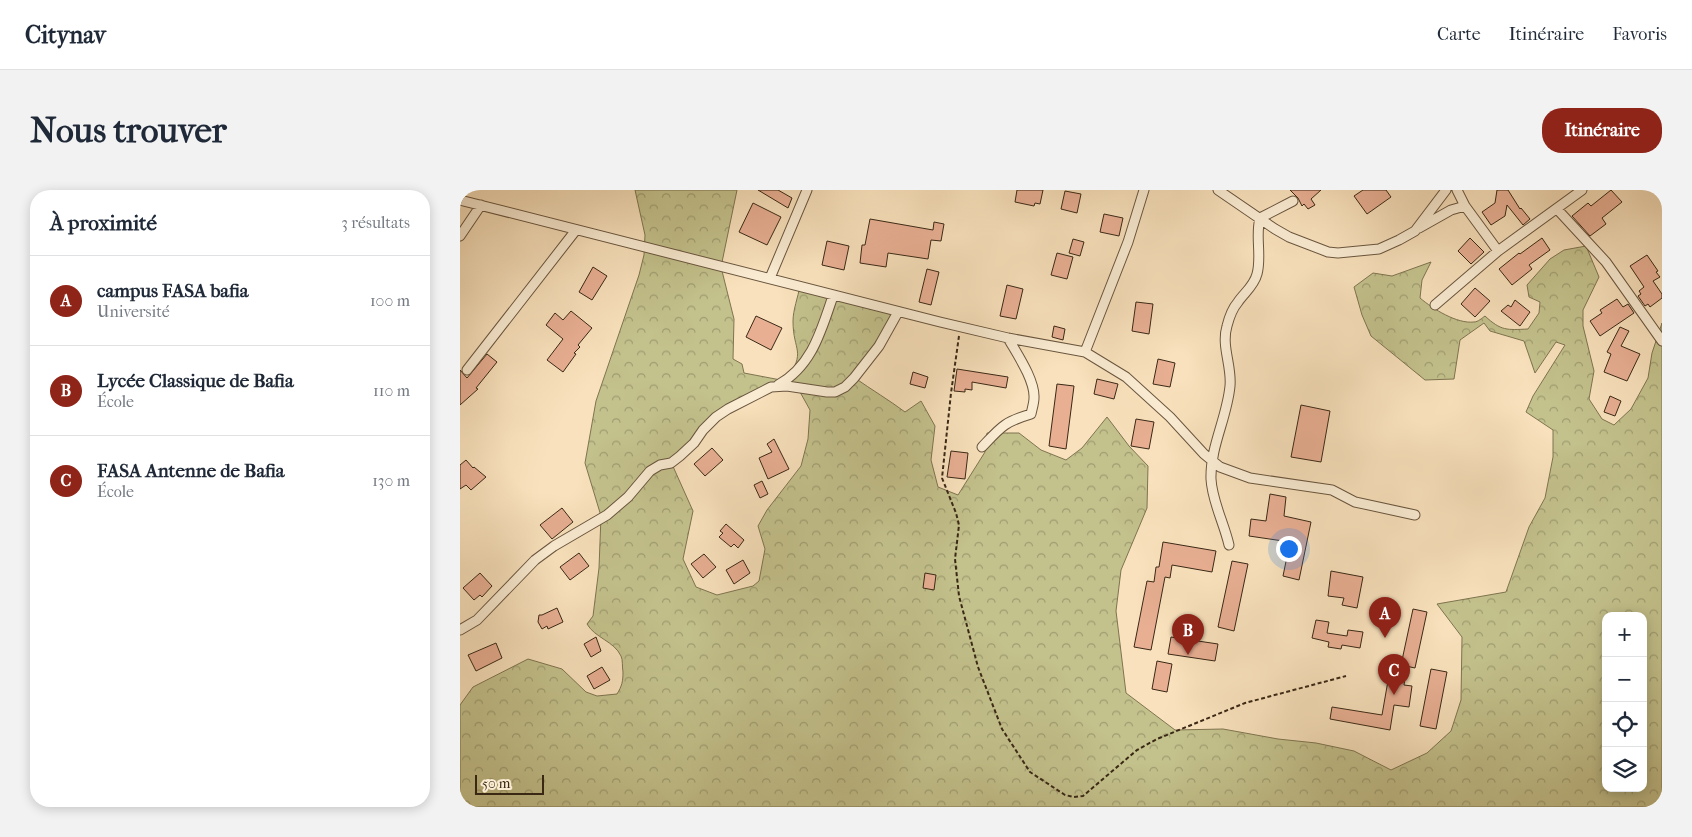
<!DOCTYPE html>
<html lang="fr">
<head>
<meta charset="utf-8">
<style>
  body { margin:0; font-family:"IM FELL French Canon",serif; background:#f2f2f3; color:#1f2937 }
  .controls { position:absolute; right:15px; bottom:15px; display:grid; overflow:hidden; border-radius:10px; box-shadow:0 2px 12px #0003 }
  .controls button { width:45px; height:45px; display:grid; place-items:center; padding:0; border:0; border-bottom:1px solid #e0e1e3; background:#fff; color:#1f2937; font:25px sans-serif }
  .scale { position:absolute; left:15px; bottom:12px; width:69px; box-sizing:border-box; padding-left:5px; border:2px solid #3a2815; border-top:0; font-size:14px; line-height:18px; white-space:nowrap; color:#3a2815; -webkit-text-stroke:4px #faecd3; paint-order:stroke }
  .you { position:absolute; left:828px; top:358px; width:18px; height:18px; margin:-12px; border:4px solid #fff; border-radius:50%; background:#1a73e8; box-shadow:0 0 0 8px #1a73e833 }
  .badge { display:grid; place-items:center; width:32px; height:32px; border-radius:50%; background:#8f2418; color:#fff; font-size:16px; font-weight:700 }
  .pin { position:absolute; translate:-50% -41px; filter:drop-shadow(0 1px 2px #0008) }
  .pin::after { content:''; position:absolute; top:26px; width:18px; height:15px; background:inherit; clip-path:polygon(0 0,100% 0,50% 100%) }
  .list { margin:0; padding:0; list-style:none }
  h2 { display:flex; justify-content:space-between; align-items:center; height:65px; margin:0; padding:0 20px; font-size:21px }
  h2 small { font-size:16px; font-weight:400; color:#747a83 }
  .list li { display:grid; grid-template-columns:32px 1fr auto; gap:15px; align-items:center; box-sizing:border-box; height:90px; padding:0 20px; border-top:1px solid #e0e1e3 }
  .list b { display:block; font-size:19px; white-space:nowrap }
  .list p { margin:0; font-size:16px; white-space:nowrap; color:#747a83 }
  .list em { font-size:16px; font-style:normal; color:#747a83 }
  .icon { flex:none; width:28px; height:28px; fill:none; stroke:currentColor; stroke-width:2; stroke-linecap:round; stroke-linejoin:round }
  .map { position:relative; flex:none; width:1202px; height:617px; overflow:hidden; border-radius:20px }
  header { display:flex; align-items:center; gap:30px; box-sizing:border-box; height:70px; padding:0 25px; background:#fff; border-bottom:1px solid #e0e1e3 }
  header strong { font-size:24px }
  nav { display:flex; gap:28px; margin-inline-start:auto; font-size:18px }
  .intro { display:flex; align-items:center; justify-content:space-between; box-sizing:border-box; height:120px; padding:0 30px }
  h1 { margin:0; font-size:35px }
  .button { padding:12px 22px; border-radius:20px; background:#8f2418; color:#fff; font-size:18px; font-weight:700 }
  main { display:flex; gap:30px; padding:0 30px }
  aside { flex:1; background:#fff; border-radius:20px; box-shadow:0 2px 12px #0003 }
  .map>svg:first-child { display:block }
  .forest { fill:url(#forest-crowns); stroke:#7e7450; fill-rule:evenodd }
  .building { fill:#e8af93; stroke:#3a2815 }
  .lines { fill:none; stroke-linecap:round; stroke-linejoin:round }
  .street-casing { stroke:#6a563f; stroke-width:11 }
  .path { stroke:#3a2815; stroke-width:2; stroke-dasharray:4 2.5; stroke-linecap:butt }
  .street { stroke:#faecd3; stroke-width:9 }
</style>
</head>
<body>
<header>
<strong>Citynav</strong>
<nav><a>Carte</a><a>Itinéraire</a><a>Favoris</a></nav>
</header>
<div class="intro"><h1>Nous trouver</h1><a class="button">Itinéraire</a></div>
<main>
<aside>
<h2>À proximité<small>3 résultats</small></h2>
<ul class="list">
<li><span class="badge">A</span><div><b>campus FASA bafia</b><p>Université</p></div><em>100 m</em></li>
<li><span class="badge">B</span><div><b>Lycée Classique de Bafia</b><p>École</p></div><em>110 m</em></li>
<li><span class="badge">C</span><div><b>FASA Antenne de Bafia</b><p>École</p></div><em>130 m</em></li>
</ul>
</aside>
<div class="map">
<svg width="1202" height="617" viewBox="0 0 1202 617">
  <defs>
    <pattern id="forest-crowns" width="20" height="18" patternUnits="userSpaceOnUse" patternTransform="scale(1.25)"><rect width="20" height="18" fill="#c3c18c"/><path d="M2 6a3 3 0 1 1 6 0M12 15a3 3 0 1 1 6 0" fill="none" stroke="#9f9d71"/></pattern>
  </defs>
  <rect width="100%" height="100%" fill="#f8e1bc"/>
  <filter id="stains"><feTurbulence type="fractalNoise" baseFrequency=".004" numOctaves="4"/><feColorMatrix values="0 0 0 0 .2 0 0 0 0 .09 0 0 0 0 .02 0 0 0 .5 -.17"/></filter>
  <radialGradient id="worn" r=".72"><stop offset=".6" stop-color="#630" stop-opacity="0"/><stop offset="1" stop-color="#630" stop-opacity=".3"/></radialGradient>
  <path class="forest" d="M175 0H277L261 77 274 129 273 169 282 174 284 183 326 191C347 160 333 162 333 131 333 120 338 107 340 96L440 121 395 188C412 200 429 210 445 222L461 211 475 236 471 270 478 297 498 305 525 262 527 243H559L581 260 606 270 622 258 647 227 669 256 688 276 687 318 661 380 656 421 666 503 715 540 763 539 818 549 856 553 894 561 931 580 967 563 991 541 1001 510 1002 447 977 414 1046 402 1069 337 1085 308 1093 267V240L1066 222 1073 206 1105 155 1096 152 1075 183 1064 151 1030 141 1024 133 1000 150 994 189 965 190 911 146 902 125 894 97 913 83 932 86 971 72 962 90 960 108C973 119 997 134 1014 132 1018 132 1022 128 1025 126 1041 141 1047 140 1068 139L1079 123 1080 112 1069 107 1067 95 1090 69 1104 60 1126 56 1139 87 1123 120V136L1134 181 1129 209 1142 229 1154 235 1171 219 1188 188 1192 163 1202 133V617H0V515L13 497 68 469 102 479 126 502 137 506 157 504C162 496 163 491 163 482 162 477 163 470 161 466 154 451 135 448 127 434L133 426 139 378 141 326 125 273 136 211 179 85 184 65 185 45ZM314 197 340 202 350 220 348 249 341 276 307 320 298 336 305 359 299 391 293 396 257 405 236 397 223 369 233 321 211 272 256 227ZM1146 426H1183V598H1146Z"/>
  <path class="building" d="M298 0H318L332 8 328 18Z
    M557 0H583L580 14 575 13 574 16 555 12Z
    M830 0H861L851 9 855 15 848 19 844 14 842 16 838 8Z
    M903 0H926L931 7 907 24 894 6Z
    M1037 0H1048L1060 19 1061 18 1070 29 1063 35 1047 15 1045 26 1031 35 1022 22 1035 13Z
    M1151 0 1162 12 1142 28 1146 34 1130 46 1112 26 1128 13 1131 16Z
    M605 1 621 4 617 23 601 19Z
    M293 13 321 27 307 55 279 42Z
    M644 24 663 28 659 46 640 42Z
    M410 29 473 40 474 32 484 34 481 51 471 50 468 69 428 63 426 77 400 73 402 55H405Z
    M1010 48 1024 62 1011 74 998 61Z
    M1082 48 1090 60 1069 75 1072 79 1052 95 1039 79 1059 63 1060 64Z
    M613 49 624 52 620 66 609 63Z
    M367 51 389 56 384 80 362 75Z
    M597 63 613 67 607 89 591 85Z
    M1187 65 1198 81 1196 82 1200 87 1193 91 1202 104V108L1190 117 1188 114 1185 116 1178 106 1181 104 1179 101 1184 97 1170 76Z
    M133 77 147 86 132 110 119 102Z
    M467 79 479 82 471 115 459 112Z
    M547 95 563 99 556 129 540 126Z
    M1015 98 1030 111 1015 127 1001 114Z
    M1157 109 1163 117 1168 114 1174 123 1140 146 1130 131 1142 123 1140 120Z
    M1055 110 1070 122 1060 136 1041 121 1048 115 1051 117Z
    M676 112 693 114 689 144 672 141Z
    M111 121 132 138 118 155 120 157 114 163 116 164 103 182 87 170 103 149 86 135 95 123 103 130Z
    M296 126 322 138 311 160 286 147Z
    M594 136 605 139 603 150 592 147Z
    M1160 137 1169 141 1161 156 1180 164 1167 191 1144 182 1151 164 1147 162Z
    M27 164 37 172 16 198 18 199 0 215V180L7 188Z
    M698 169 715 173 710 197 693 194Z
    M497 179 548 187 546 198 512 192V200L505 199V202L494 201Z
    M453 182 468 187 465 198 450 194Z
    M637 189 658 194 654 209 634 204Z
    M597 194 614 196 606 259 589 256Z
    M1150 206 1161 211 1155 226 1144 222Z
    M841 215 870 221 861 272 831 267Z
    M676 229 694 232 689 259 671 256Z
    M314 249 329 279 308 289 299 268 312 262 307 254Z
    M252 258 263 270 245 286 234 274Z
    M491 261 508 263 505 289 487 287Z
    M6 270 13 278 14 277 26 287 11 300 6 295 0 299V275Z
    M302 291 308 304 300 308 294 295Z
    M810 304 826 307 824 326 851 332 839 390 823 386 830 352 789 346 791 329 806 331Z
    M102 318 113 332 92 349 80 335Z
    M266 334 284 350 278 358 274 354 271 357 259 347 263 343 260 341Z
    M703 352 756 361 752 382 712 375 710 388 705 387 691 460 674 457 687 391 694 392 696 377H699Z
    M119 363 129 376 110 390 100 377Z
    M244 364 256 377 243 388 231 374Z
    M283 370 290 383 274 394 266 380Z
    M772 371 788 374 774 441 758 437Z
    M871 381 903 387 897 418 882 415 884 408 868 406Z
    M20 383 32 396 22 407 20 405 14 410 3 398Z
    M465 383 476 385 474 400 463 398Z
    M97 418 103 432 88 439 87 436 82 439 78 432 79 425H82Z
    M953 419 967 422 955 478 941 475Z
    M856 430 869 432 867 443 887 446 888 440 903 442 900 458 882 455 881 459 868 457 869 452 852 448Z
    M136 447 141 461 131 467 124 454Z
    M711 447 758 454 755 471 708 464Z
    M36 453 42 468 16 481 8 465Z
    M697 471 712 474 707 502 692 499Z
    M142 477 150 490 134 499 127 486Z
    M971 479 987 482 976 539 960 536Z
    M929 485 945 487 944 495 952 496 949 517 934 515 930 540 870 529 872 517 922 525Z"/>
  <g class="lines">
    <g class="street-casing">
      <path id="street" d="M758 0 815 39 829 47 868 62 878 63 919 59 939 50 955 41 986 0
        M997 0 1005 16 1038 61 1122 0
        M0 10 480 132 548 148 625 162 668 52 684 0
        M1097 19 1146 72 1202 151
        M959 38 991 20 1005 16
        M0 46 21 15
        M310 88 347 0
        M975 115 1038 61
        M625 162 666 187 710 227 744 264 760 277 790 288 872 300 895 312 955 325
        M7 180 116 40
        M318 195C352 176 361 141 373 106
        M522 257C541 237 544 232 571 224 572 219 574 213 574 208 575 190 557 164 548 148
        M769 355C764 333 752 311 751 289 750 257 767 228 770 196 772 176 761 156 767 136 769 128 772 119 778 112 784 103 794 96 797 84 802 66 795 46 800 28L833 11
        M0 440 17 430 75 370 94 356 147 325 168 307 190 281 200 275 211 273 220 266 234 253 243 240 256 227 268 219 311 197 327 196 367 202H375L385 197 394 188 419 156 438 122"/>
    </g>
    <path class="path" d="M499 146 491 203 482 288 496 323 499 335 495 369 499 406 518 477 542 539 570 582 605 605 614 607 623 606 677 560 697 549 785 513 886 486"/>
    <use href="#street" class="street"/>
  </g>
  <rect width="100%" height="100%" filter="url(#stains)"/>
  <rect width="100%" height="100%" fill="url(#worn)"/>
</svg>
<div class="controls">
<button>+</button>
<button>−</button>
<button><svg class="icon" aria-label="locate" viewBox="0 0 24 24"><circle cx="12" cy="12" r="6"/><path d="M12 2v4M12 18v4M2 12h4M18 12h4"/></svg></button>
<button><svg class="icon" aria-label="layers" viewBox="0 0 24 24"><path d="M12 4l9 5-9 5-9-5zM3 14l9 5 9-5"/></svg></button>
</div>
<div class="scale">50 m</div>
<div class="you"></div>
<div class="pin badge" style="left:925px;top:448px">A</div>
<div class="pin badge" style="left:728px;top:465px">B</div>
<div class="pin badge" style="left:934px;top:505px">C</div>
</div>
</main>
</body>
</html>
